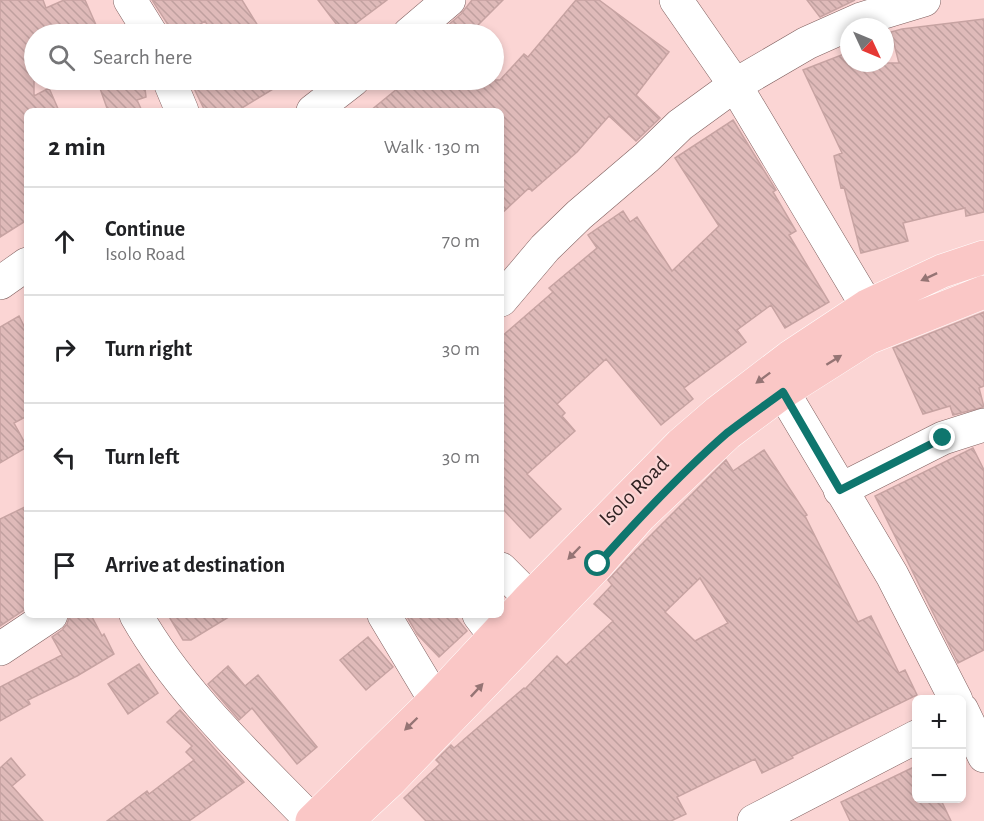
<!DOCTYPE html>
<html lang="en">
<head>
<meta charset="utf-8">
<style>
  body { margin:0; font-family:"Alegreya Sans",sans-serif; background:#f2f2f2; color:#202124 }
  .controls { position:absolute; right:18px; bottom:18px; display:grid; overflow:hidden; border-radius:9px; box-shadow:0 3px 9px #0003 }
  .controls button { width:54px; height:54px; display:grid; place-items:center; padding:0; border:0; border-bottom:2px solid #e0e0e0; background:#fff; color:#202124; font:30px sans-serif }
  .compass { position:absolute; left:840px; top:18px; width:54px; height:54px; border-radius:50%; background:#fff; box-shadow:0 3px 9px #0003; rotate:134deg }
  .stop { position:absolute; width:18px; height:18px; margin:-14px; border:4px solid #0f766e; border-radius:50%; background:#fff }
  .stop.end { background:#0f766e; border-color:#fff; box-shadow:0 2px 6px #0008 }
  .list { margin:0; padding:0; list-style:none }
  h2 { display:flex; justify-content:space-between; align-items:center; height:78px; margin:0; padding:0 24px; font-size:26px }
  h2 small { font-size:20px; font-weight:400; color:#757577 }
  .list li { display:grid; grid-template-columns:39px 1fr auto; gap:18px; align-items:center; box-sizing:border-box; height:108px; padding:0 24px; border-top:2px solid #e0e0e0 }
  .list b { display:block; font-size:22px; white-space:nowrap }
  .list p { margin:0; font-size:20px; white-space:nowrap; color:#757577 }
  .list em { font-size:20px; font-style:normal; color:#757577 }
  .icon { flex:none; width:33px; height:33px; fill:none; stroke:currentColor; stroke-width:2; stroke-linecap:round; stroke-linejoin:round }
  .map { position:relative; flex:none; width:984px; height:821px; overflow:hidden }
  .search { position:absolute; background:#fff; box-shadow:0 3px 9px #0003; left:24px; top:24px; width:480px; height:66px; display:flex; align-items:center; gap:15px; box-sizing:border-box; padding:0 21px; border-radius:33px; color:#757577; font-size:22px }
  .panel { position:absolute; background:#fff; box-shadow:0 3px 9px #0003; left:24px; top:108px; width:480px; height:510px; border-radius:9px }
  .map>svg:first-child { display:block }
  .building { fill:url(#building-back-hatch); stroke:#c7a3a2; stroke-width:1.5; fill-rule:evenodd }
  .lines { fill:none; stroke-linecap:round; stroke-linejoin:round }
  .minor-casing { stroke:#7f5f5e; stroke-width:34 }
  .major-casing { stroke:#fff; stroke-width:34 }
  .minor { stroke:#fff; stroke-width:33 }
  .major { stroke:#fac7c6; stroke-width:33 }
  .oneway { fill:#957474 }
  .route { stroke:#0f766e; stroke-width:8 }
  .labels { text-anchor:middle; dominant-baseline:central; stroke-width:4.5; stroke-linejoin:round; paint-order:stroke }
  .street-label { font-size:22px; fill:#302222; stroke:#fbd5d4 }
</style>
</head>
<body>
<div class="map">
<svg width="984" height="821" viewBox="0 0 984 821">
  <defs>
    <pattern id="building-back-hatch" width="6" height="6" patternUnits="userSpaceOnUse" patternTransform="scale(1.5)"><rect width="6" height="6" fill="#dfbab9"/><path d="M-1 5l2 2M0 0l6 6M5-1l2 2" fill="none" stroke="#c0a09f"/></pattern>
  </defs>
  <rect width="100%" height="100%" fill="#fbd5d4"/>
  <path class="building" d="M0 0H43L46 8 64 0H85L100 34H34V96L49 88 59 111H27V220L0 237Z
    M152 0H242L263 34H213L205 21 185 34H174Z
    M318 0H387L343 33Z
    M472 0H503L469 34H438L461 14Z
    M576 0H599L669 52 636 95 660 118 636 141 609 116 577 152 532 191 529 188 501 214V111H370L408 80H500L524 54 528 57Z
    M807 0H855L820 17Z
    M984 19V212L966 216 965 208 903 223 908 241 861 253 844 187 841 188 834 156 842 153 803 70 849 52V63H899L891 32 902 29Z
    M97 80H144L146 97 137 100 142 111H108Z
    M190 80H288L237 111H205Z
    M733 120 776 190 773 192 796 231 789 235 829 302 785 328 771 305 737 330 746 342 684 388 693 399 661 425 606 359 557 404 565 413 562 416 575 431 527 474 561 509 530 538 501 507V337L553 292 549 288 597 248 588 235 623 211 630 222 637 217 672 271 719 226 675 158Z
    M984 312V386L979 388 984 407 953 415 950 406 923 414 893 348Z
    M19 316 27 332V416L14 423 27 447 0 463V327Z
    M973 448 984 470V650L958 663 875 496Z
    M764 450 807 515 805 516 858 622 871 616 899 673 905 670 917 695 792 756 793 758 762 773 755 759 677 797 686 814 671 821H426L404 798 440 764 436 760 451 745 454 748 524 688 525 689 557 656 566 665 613 621 594 604 612 585 608 580 636 550 726 460 733 471ZM700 578 728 623 695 641 665 612Z
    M27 506V608L0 626V519Z
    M75 615H91L102 636 104 634 114 654 77 676 28 700 30 704 0 721V687L62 655 52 637 62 630 67 624 69 618Z
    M168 615H232L191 640H183Z
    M406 615H454L467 631 439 657 417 634Z
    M368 637 393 667 366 690 340 660Z
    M139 664 158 693 128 714 108 684Z
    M228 666 245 686 258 675 317 747 297 764 252 708 239 720 208 684Z
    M180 710 244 782 189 821H107L147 791 149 794 194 760 186 752 192 746 167 722Z
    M11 758 25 775 12 786 43 821H0V768Z
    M916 766V798H940L951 821H850L841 802Z"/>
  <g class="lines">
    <g class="minor-casing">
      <path id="minor" d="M130 0 151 34
        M676 0 735 85 867 306
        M409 34 449 0
        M169 80 182 111
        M313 111 353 80
        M0 283 27 264
        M501 300 545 248 579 215 647 157 680 125 735 85 807 43 861 19 924 0
        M783 392 892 575 956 700
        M840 490 943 438 984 425
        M501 569 530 598
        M136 615C181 694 249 756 312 821
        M384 615 435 700
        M479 615 495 636
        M0 649 51 615
        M962 710 984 756
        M754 821 916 737"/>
    </g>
    <g class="major-casing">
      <path id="major" d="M312 821 435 700 530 598 681 444 718 412 790 357 867 306 942 271 984 257
        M347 821 389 782 467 701 598 564 640 516 728 433 783 392 868 338 984 292"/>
    </g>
    <use href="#minor" class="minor"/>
    <use href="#major" class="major"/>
  </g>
  <defs><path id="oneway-solid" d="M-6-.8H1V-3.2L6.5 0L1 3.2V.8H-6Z" transform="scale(1.5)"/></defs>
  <g class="oneway">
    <use href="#oneway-solid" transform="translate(929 277) rotate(155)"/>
    <use href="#oneway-solid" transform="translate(834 360) rotate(-32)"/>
    <use href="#oneway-solid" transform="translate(763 378) rotate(143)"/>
    <use href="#oneway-solid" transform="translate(574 553) rotate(134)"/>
    <use href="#oneway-solid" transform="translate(477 690) rotate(-47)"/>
    <use href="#oneway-solid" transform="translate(411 724) rotate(136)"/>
  </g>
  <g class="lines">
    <path class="route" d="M598 564C638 519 681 473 727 433 745 419 764 406 783 392L840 490 943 438"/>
  </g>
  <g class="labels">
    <g class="street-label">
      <text transform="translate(634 491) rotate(-45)">Isolo Road</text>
    </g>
  </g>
</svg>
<div class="controls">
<button>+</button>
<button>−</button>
</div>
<svg class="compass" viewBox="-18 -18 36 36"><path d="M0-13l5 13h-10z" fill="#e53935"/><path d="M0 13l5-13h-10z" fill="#757577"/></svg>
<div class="stop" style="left:598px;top:564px"></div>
<div class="stop end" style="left:943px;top:438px"></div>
<div class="search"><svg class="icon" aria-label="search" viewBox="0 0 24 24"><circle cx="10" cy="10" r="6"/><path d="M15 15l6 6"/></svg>Search here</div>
<section class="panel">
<h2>2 min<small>Walk · 130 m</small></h2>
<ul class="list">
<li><svg class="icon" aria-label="ahead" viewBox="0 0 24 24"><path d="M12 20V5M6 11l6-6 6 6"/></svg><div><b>Continue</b><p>Isolo Road</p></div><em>70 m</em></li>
<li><svg class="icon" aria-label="right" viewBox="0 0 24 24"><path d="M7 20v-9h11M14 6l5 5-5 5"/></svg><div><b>Turn right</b></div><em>30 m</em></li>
<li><svg class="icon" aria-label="left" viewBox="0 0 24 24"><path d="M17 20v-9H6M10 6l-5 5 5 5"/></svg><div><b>Turn left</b></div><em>30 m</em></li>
<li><svg class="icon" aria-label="arrive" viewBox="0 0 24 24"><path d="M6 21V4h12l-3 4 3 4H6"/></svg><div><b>Arrive at destination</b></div></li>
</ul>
</section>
</div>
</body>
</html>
